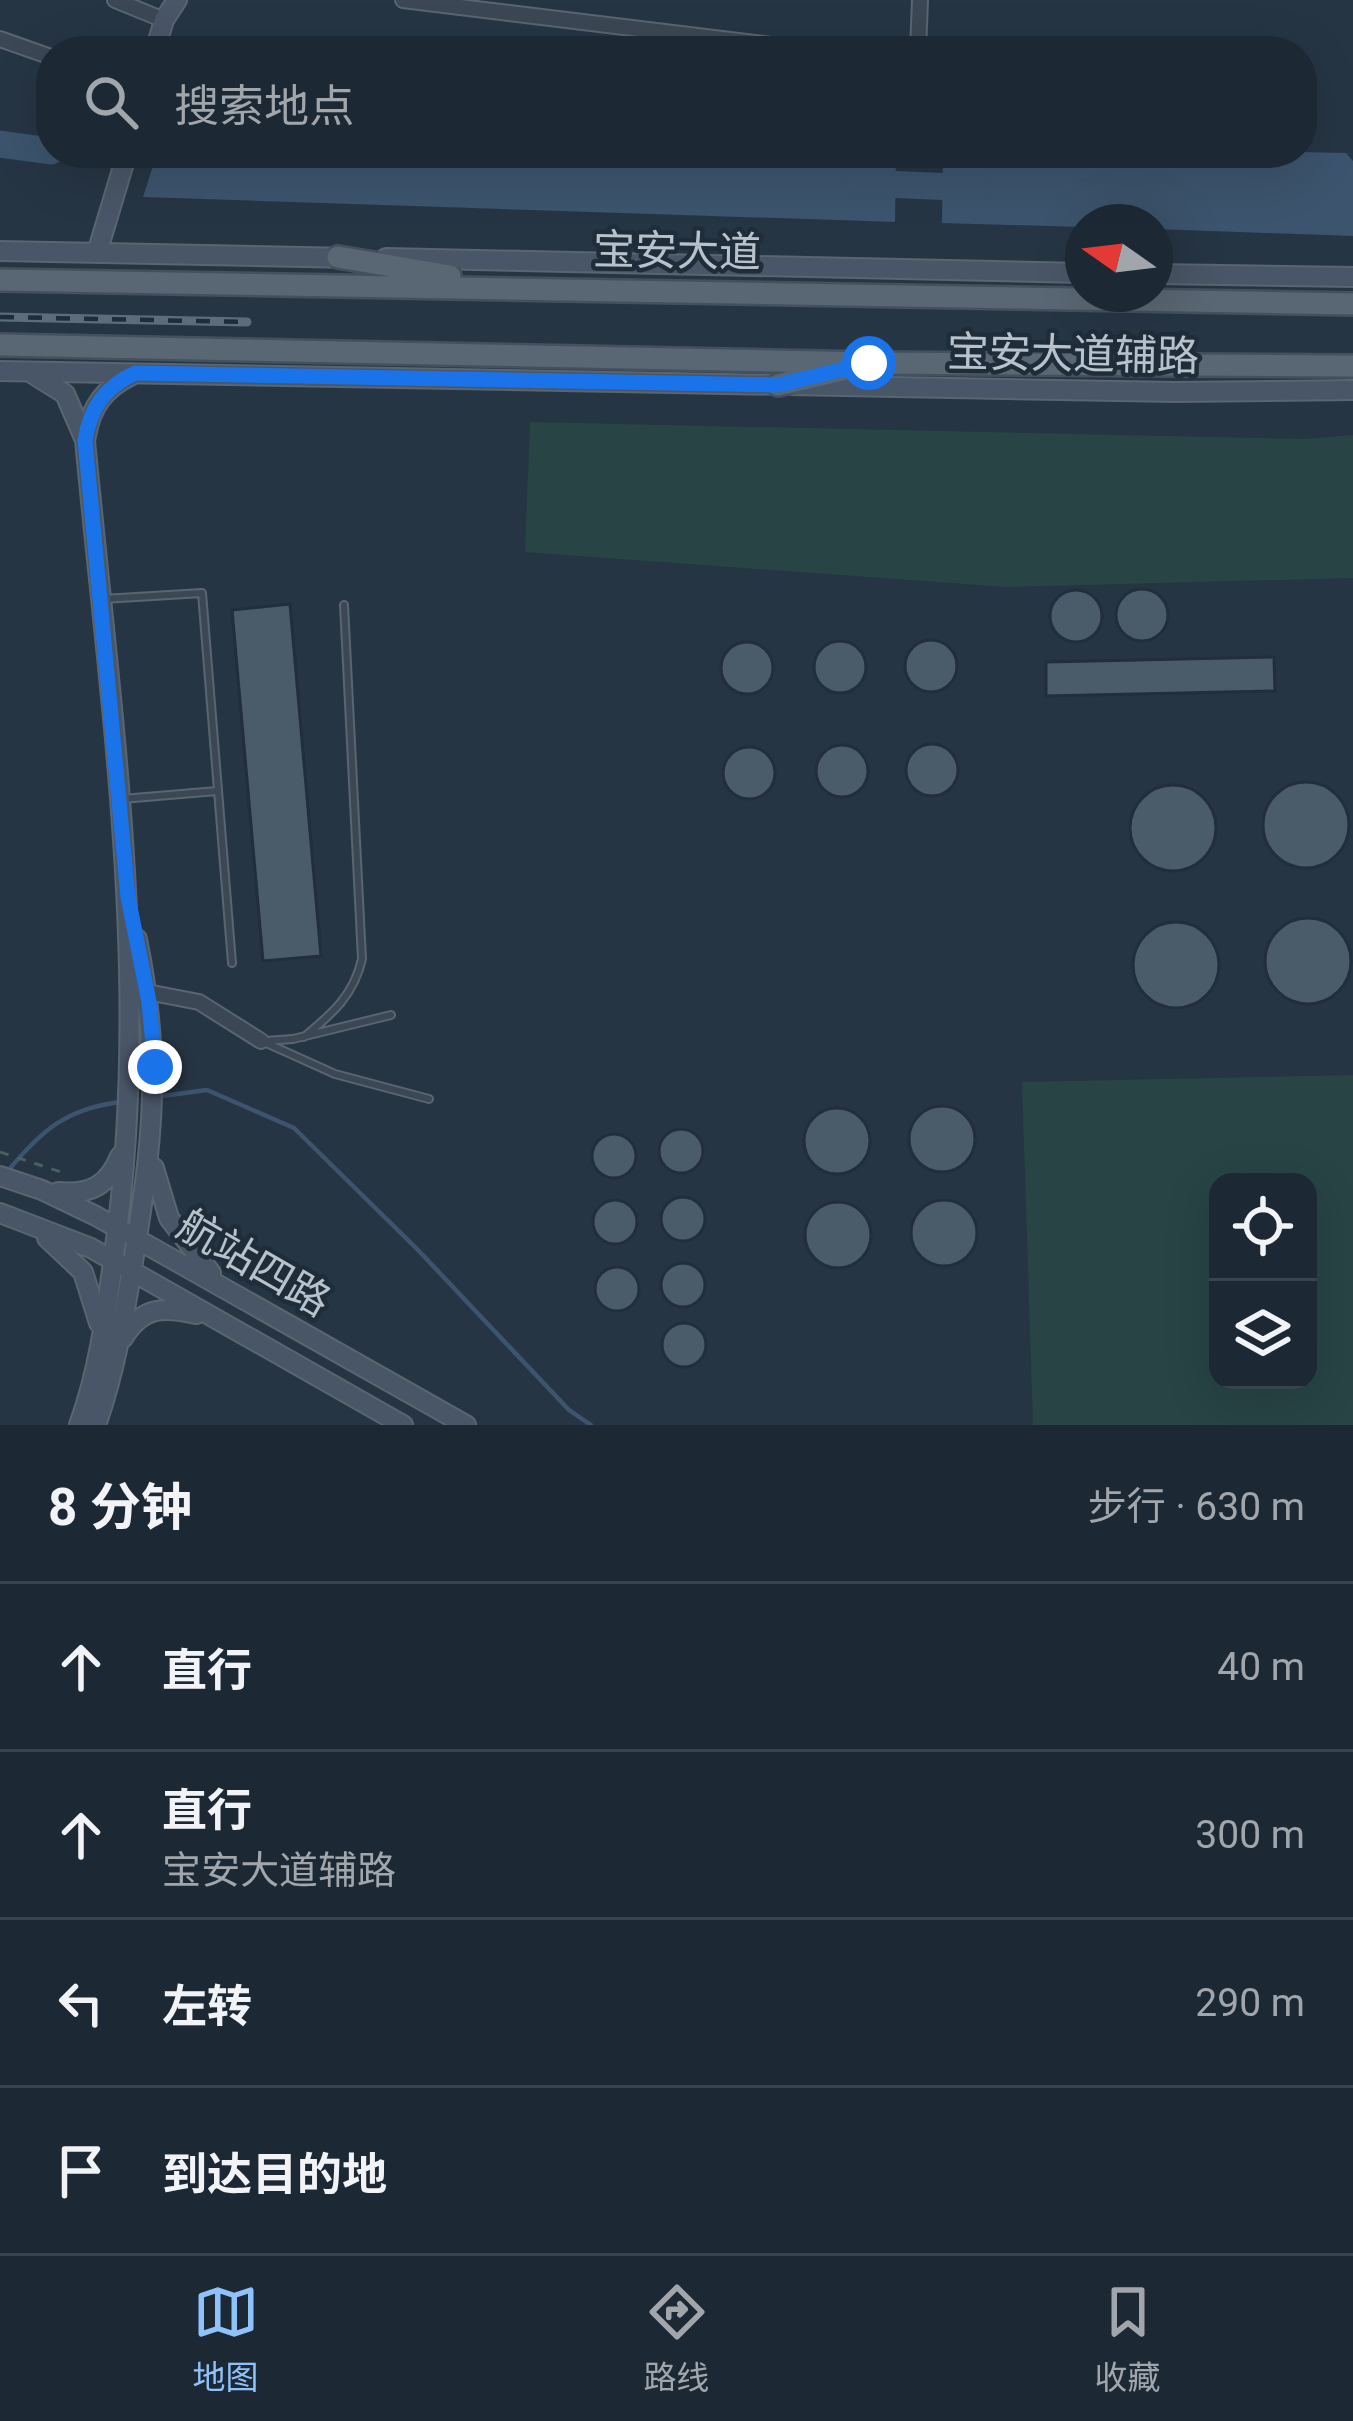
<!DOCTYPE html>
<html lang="zh">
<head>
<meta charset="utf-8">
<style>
  body { margin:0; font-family:Roboto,"Noto Sans SC",sans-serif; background:#29343f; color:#f1f3f6 }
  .controls { position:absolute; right:36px; bottom:36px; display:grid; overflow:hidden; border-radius:24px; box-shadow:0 12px 48px #0002 }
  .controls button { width:108px; height:108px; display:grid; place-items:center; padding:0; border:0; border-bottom:3px solid #3a444e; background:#1c2833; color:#f1f3f6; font:60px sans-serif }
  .compass { position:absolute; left:1065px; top:204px; width:108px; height:108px; border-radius:50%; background:#1c2833; box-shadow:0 12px 48px #0002; rotate:284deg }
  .stop { position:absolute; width:36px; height:36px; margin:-27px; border:9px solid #1a73e8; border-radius:50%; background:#fff }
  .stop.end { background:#1a73e8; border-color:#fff; box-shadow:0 3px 12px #0008 }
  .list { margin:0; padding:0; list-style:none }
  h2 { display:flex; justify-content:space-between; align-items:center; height:156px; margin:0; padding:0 48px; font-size:51px }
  h2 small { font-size:39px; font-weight:400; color:#a0a6ac }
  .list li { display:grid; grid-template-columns:78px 1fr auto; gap:36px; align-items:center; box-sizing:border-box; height:168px; padding:0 48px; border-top:3px solid #3a444e }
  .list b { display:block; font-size:45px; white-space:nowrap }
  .list p { margin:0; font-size:39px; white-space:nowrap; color:#a0a6ac }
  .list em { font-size:39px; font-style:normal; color:#a0a6ac }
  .icon { flex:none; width:66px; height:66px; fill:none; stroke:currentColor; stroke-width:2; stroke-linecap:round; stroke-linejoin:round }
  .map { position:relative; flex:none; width:1353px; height:1425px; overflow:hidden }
  .search { position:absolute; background:#1c2833; box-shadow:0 12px 48px #0002; left:36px; right:36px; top:36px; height:132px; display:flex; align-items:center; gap:30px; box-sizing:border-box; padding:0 42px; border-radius:48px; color:#a0a6ac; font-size:45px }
  .sheet { height:828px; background:#1c2833 }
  nav { display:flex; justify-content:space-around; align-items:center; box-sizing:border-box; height:168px; border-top:3px solid #3a444e; background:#1c2833; font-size:33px; color:#a0a6ac }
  nav a { display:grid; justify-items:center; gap:6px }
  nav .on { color:#8fc2fb }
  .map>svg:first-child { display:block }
  .green { fill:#284445; fill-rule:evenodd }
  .water { fill:#3c546d }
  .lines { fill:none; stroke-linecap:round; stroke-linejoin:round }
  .stream { stroke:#3c546d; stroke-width:4.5 }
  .river { stroke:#3c546d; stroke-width:27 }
  .building { fill:#4a5b6a; stroke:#212e3b; stroke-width:3 }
  .lane-casing { stroke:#596571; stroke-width:10 }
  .street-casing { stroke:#596571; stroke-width:18 }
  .secondary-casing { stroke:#596571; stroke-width:22 }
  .primary-casing { stroke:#44505d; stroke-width:26 }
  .path { stroke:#476161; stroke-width:3; stroke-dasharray:9 9; stroke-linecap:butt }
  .lane { stroke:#3b4754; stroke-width:6 }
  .street { stroke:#3b4754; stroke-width:14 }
  .secondary { stroke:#495667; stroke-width:18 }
  .primary { stroke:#596673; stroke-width:21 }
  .rail-casing { stroke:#5d6c7b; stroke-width:9 }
  .rail { stroke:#1f2c39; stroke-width:4.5; stroke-dasharray:14; stroke-linecap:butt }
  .route { stroke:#1a73e8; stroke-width:15 }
  .labels { text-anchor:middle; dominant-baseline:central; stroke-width:9; stroke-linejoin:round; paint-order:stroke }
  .street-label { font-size:42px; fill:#b8c2cd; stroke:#1f2c39 }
</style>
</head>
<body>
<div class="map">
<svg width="1353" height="1425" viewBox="0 0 1353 1425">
  <rect width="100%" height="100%" fill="#263544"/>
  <path class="green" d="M530 422 1306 439 1353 435V578L1006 587 525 552Z
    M1353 1075V1425H1033L1022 1082ZM1218 1182H1308V1380H1218Z"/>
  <path class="water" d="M1302 152 1346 153 1353 161V236L1155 229V222H1083V227L942 223 943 153H1129L1234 159 1235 153Z
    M157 153H896L895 222 143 197Z"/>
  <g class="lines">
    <path class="stream" d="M155 1097 207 1090 294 1128 418 1250 569 1410 591 1425
      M7 1172C41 1131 65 1109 120 1102"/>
    <path class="river" d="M0 144 51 151
      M112 153 192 156
      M860 183 978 188"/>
  </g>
  <path class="building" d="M1116 615a26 26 0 1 1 52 0a26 26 0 1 1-52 0Z
    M1050 616a26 26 0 1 1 52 0a26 26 0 1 1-52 0Z
    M290 604 321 956 263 961 232 610Z
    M905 666a26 26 0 1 1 52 0a26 26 0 1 1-52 0Z
    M814 667a26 26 0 1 1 52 0a26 26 0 1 1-52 0Z
    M721 668a26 26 0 1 1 52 0a26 26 0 1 1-52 0Z
    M1274 657 1275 691 1046 696V662Z
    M906 770a26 26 0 1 1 52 0a26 26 0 1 1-52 0Z
    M816 771a26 26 0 1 1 52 0a26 26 0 1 1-52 0Z
    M723 773a26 26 0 1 1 52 0a26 26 0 1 1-52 0Z
    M1263 825a43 43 0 1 1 86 0a43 43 0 1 1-86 0Z
    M1130 828a43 43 0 1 1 86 0a43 43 0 1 1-86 0Z
    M1265 961a43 43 0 1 1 86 0a43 43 0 1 1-86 0Z
    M1133 965a43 43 0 1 1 86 0a43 43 0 1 1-86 0Z
    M909 1139a33 33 0 1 1 66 0a33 33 0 1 1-66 0Z
    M804 1141a33 33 0 1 1 66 0a33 33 0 1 1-66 0Z
    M659 1151a22 22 0 1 1 44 0a22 22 0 1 1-44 0Z
    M592 1156a22 22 0 1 1 44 0a22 22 0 1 1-44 0Z
    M661 1219a22 22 0 1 1 44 0a22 22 0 1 1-44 0Z
    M911 1233a33 33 0 1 1 66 0a33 33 0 1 1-66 0Z
    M593 1222a22 22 0 1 1 44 0a22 22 0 1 1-44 0Z
    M805 1235a33 33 0 1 1 66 0a33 33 0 1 1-66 0Z
    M661 1285a22 22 0 1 1 44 0a22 22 0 1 1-44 0Z
    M595 1289a22 22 0 1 1 44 0a22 22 0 1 1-44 0Z
    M662 1345a22 22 0 1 1 44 0a22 22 0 1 1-44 0Z"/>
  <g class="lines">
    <g class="lane-casing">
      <path id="lane" d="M103 599 202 593 232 963
        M122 799 217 791
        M304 1037C332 1014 354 995 362 959L344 605
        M265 1041 293 1039 391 1015
        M264 1042 335 1074 429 1099"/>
    </g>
    <g class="street-casing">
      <path id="street" d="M115 0 164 20
        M403 0 820 51
        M0 39 51 57
        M918 51 920 0
        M147 992 199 1002 261 1041"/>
    </g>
    <g class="secondary-casing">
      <path id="secondary" d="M155 51 164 20 177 0
        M0 251 352 258
        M97 253 127 153
        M386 258 1083 273
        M1155 274 1353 277
        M0 371 1175 392 1353 390
        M33 374 65 394 85 440C110 708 152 979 115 1247 107 1307 100 1367 79 1425
        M86 436C91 406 105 388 132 375
        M154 1168 169 1218 211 1273
        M0 1176 42 1190 96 1216 466 1425
        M58 1192C90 1195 108 1186 120 1156
        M0 1213 91 1248 403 1425
        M47 1238 83 1272 99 1323
        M123 1338C142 1307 163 1306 196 1314
        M96 1425C115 1372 124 1317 133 1262 153 1141 162 1061 137 939"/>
    </g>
    <g class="primary-casing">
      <path id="primary" d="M338 257 450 276
        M0 280 1353 304
        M0 345 869 363 1353 366
        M778 385 842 370"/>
    </g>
    <path class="path" d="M0 1152 67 1174"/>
    <use href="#lane" class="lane"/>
    <use href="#street" class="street"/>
    <use href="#secondary" class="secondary"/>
    <use href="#primary" class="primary"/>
    <g class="rail-casing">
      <path id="rail" d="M0 317 247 322"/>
    </g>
    <use href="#rail" class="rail"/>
  </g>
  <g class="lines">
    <path class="route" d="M155 1067 149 1002 128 897 85 440C91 407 104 388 135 373L778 385 869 363"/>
  </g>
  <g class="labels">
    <g class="street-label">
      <text transform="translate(677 251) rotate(1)">宝安大道</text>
      <text transform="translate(1073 354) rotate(1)">宝安大道辅路</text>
      <text transform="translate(254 1263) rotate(30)">航站四路</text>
    </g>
  </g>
</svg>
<div class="controls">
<button><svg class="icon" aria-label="locate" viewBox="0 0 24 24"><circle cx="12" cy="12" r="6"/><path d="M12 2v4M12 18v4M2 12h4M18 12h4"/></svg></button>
<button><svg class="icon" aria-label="layers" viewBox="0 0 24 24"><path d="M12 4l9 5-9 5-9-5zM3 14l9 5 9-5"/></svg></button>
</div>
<svg class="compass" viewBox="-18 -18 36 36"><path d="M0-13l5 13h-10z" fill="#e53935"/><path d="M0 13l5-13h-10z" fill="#a0a6ac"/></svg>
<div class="stop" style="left:869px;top:363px"></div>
<div class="stop end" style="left:155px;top:1067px"></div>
<div class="search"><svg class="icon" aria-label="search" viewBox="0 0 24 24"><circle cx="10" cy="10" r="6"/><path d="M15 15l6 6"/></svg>搜索地点</div>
</div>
<section class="sheet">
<h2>8 分钟<small>步行 · 630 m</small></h2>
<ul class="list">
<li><svg class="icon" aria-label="ahead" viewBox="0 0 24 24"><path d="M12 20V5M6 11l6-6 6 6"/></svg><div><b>直行</b></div><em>40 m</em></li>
<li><svg class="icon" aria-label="ahead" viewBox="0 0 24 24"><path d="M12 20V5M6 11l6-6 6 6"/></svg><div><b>直行</b><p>宝安大道辅路</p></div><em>300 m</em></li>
<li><svg class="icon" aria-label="left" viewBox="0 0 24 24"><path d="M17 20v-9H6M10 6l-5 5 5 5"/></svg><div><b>左转</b></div><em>290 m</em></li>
<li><svg class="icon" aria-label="arrive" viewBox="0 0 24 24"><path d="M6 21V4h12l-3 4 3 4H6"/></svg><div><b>到达目的地</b></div></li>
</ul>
</section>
<nav>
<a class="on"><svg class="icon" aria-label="map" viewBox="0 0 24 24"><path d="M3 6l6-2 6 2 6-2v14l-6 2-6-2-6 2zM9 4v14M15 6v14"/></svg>地图</a>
<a><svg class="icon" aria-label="directions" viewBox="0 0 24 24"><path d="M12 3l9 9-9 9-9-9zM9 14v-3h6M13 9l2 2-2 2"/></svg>路线</a>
<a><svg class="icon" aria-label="saved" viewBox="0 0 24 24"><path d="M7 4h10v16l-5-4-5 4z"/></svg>收藏</a>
</nav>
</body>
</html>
